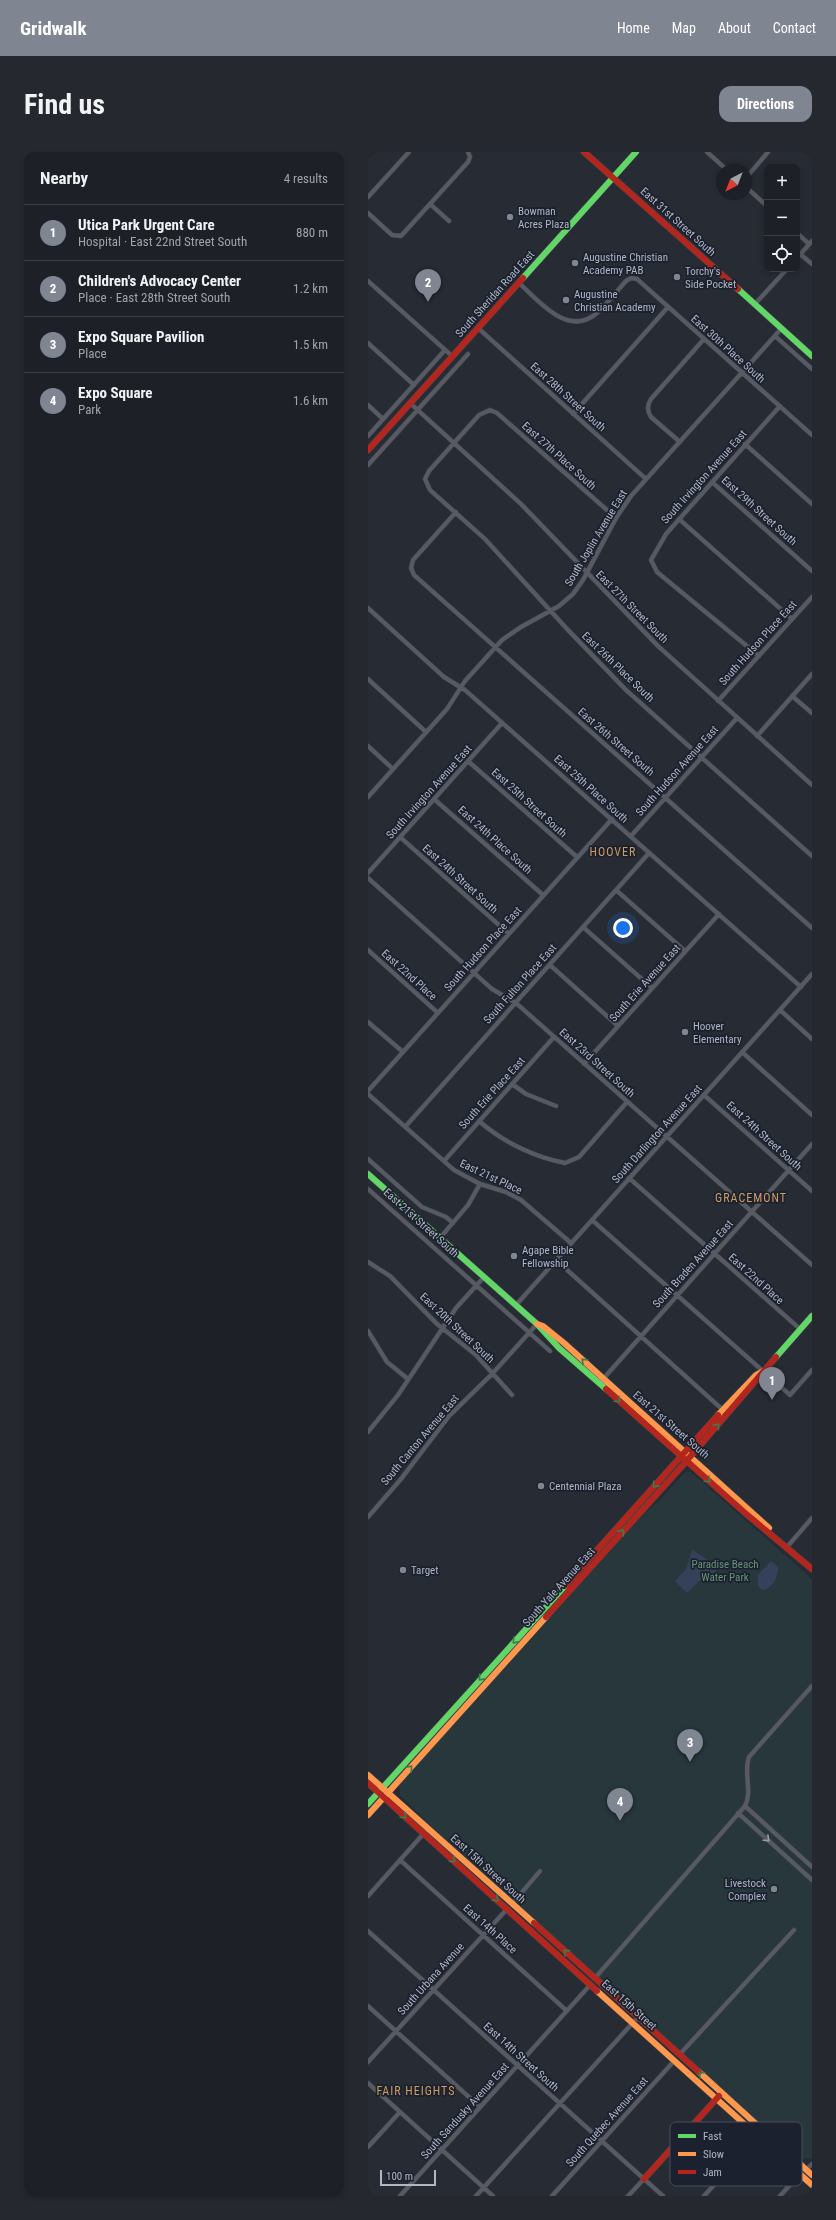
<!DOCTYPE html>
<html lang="en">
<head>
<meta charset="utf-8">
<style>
  body { margin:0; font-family:"Roboto Condensed",sans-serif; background:#25282e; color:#f1f3f6 }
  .controls { position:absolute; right:12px; top:12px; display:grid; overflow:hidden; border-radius:8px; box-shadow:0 2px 6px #0003 }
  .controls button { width:36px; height:36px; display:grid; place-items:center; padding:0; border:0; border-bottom:1px solid #3b3e43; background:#1d2026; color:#f1f3f6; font:20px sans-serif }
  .compass { position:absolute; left:348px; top:12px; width:36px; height:36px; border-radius:50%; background:#1d2026; box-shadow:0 2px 6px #0003; rotate:222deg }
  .scale { position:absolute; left:12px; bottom:10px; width:56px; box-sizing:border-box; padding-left:4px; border:2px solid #b0b6c5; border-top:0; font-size:11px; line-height:14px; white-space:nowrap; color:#b0b6c5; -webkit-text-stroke:3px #1b212e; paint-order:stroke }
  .you { position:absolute; left:255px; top:776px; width:14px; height:14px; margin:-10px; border:3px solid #fff; border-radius:50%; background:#1a73e8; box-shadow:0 0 0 6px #1a73e833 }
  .badge { display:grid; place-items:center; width:26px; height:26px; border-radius:50%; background:#808592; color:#fff; font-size:13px; font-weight:700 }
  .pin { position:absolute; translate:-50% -33px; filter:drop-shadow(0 1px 2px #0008) }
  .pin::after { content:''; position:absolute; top:21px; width:14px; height:12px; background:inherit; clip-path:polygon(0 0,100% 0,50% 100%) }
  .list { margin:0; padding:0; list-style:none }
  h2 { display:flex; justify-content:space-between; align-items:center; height:52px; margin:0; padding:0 16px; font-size:17px }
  h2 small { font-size:13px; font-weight:400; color:#a0a3a7 }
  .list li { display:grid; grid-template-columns:26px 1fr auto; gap:12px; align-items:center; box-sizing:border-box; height:56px; padding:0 16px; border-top:1px solid #3b3e43 }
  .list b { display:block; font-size:15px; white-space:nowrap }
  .list p { margin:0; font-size:13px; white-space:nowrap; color:#a0a3a7 }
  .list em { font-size:13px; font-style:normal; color:#a0a3a7 }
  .icon { flex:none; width:22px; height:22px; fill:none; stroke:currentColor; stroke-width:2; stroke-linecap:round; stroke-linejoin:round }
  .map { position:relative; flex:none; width:444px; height:2044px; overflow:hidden; border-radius:12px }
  header { display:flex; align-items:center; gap:24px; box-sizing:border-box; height:56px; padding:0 20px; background:#808592; color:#fff }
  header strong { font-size:19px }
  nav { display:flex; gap:22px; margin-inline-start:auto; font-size:14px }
  .intro { display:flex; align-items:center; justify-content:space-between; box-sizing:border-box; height:96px; padding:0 24px }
  h1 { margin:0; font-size:28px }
  .button { padding:10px 18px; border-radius:12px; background:#808592; color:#fff; font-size:14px; font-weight:700 }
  main { display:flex; gap:24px; padding:0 24px }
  aside { flex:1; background:#1d2026; border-radius:12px; box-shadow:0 2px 6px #0003 }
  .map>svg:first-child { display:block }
  .green { fill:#27373b }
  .water { fill:#35415b }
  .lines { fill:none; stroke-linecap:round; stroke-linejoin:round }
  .street-casing { stroke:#43464c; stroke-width:5 }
  .fast-casing { stroke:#43464c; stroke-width:7 }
  .slow-casing { stroke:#43464c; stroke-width:7 }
  .jam-casing { stroke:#43464c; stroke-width:7 }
  .street { stroke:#575a62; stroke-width:4 }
  .fast { stroke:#63d668; stroke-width:6 }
  .slow { stroke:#ff974d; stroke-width:6 }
  .jam { stroke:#b3261e; stroke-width:6 }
  .oneway { stroke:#3f7c4b }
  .oneway2 { stroke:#9a9fac }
  .poi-dot { fill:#808592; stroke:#1b212e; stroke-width:1.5 }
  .labels { text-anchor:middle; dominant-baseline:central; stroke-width:3.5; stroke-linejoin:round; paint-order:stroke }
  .poi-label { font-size:11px; fill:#b0b6c5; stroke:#1b212e; text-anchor:start }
  .street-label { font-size:11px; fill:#b0b6c5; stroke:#1b212e }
  .park-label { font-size:11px; fill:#689577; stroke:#1b212e }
  .neighbourhood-label { font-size:12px; letter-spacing:1px; fill:#d09b61; stroke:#1b212e }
  .key { fill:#1b212e; stroke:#484e5b; stroke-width:1 }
  .key-label { font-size:11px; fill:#b0b6c5 }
</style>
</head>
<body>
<header>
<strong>Gridwalk</strong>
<nav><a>Home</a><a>Map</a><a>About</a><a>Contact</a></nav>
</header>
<div class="intro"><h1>Find us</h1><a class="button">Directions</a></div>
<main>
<aside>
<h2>Nearby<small>4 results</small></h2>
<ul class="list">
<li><span class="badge">1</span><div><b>Utica Park Urgent Care</b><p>Hospital · East 22nd Street South</p></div><em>880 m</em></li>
<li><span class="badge">2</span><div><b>Children's Advocacy Center</b><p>Place · East 28th Street South</p></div><em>1.2 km</em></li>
<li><span class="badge">3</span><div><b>Expo Square Pavilion</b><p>Place</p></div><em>1.5 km</em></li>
<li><span class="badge">4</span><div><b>Expo Square</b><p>Park</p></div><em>1.6 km</em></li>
</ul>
</aside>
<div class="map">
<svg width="444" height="2044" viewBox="0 0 444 2044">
  <rect width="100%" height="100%" fill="#272b33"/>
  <path class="green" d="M317 1320H323L444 1427V2008L442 2006 431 2007 64 1675 32 1643 31 1633 275 1363 291 1349Z"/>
  <path class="water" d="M324 1398 339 1407 349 1420 331 1429 319 1441 307 1429 318 1417Z
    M403 1409 410 1415C411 1424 404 1438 394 1438L390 1434V1423Z"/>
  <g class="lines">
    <g class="street-casing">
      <path id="street" d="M339 0 359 18
        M378 26 400 0
        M378 35 399 54
        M0 45 41 0
        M62 52 81 69
        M0 61 24 83 33 84 100 10 102 5 100 0
        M429 81 441 92
        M432 102 444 112
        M429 106 444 89
        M0 129 84 204
        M151 131C171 149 200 186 229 161 239 152 249 139 258 129L263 126 269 127 444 283
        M386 153 419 117
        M110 176 278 327
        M407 184 444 217
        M0 191 46 233
        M42 251 153 352 290 494 444 633
        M0 253 15 267
        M205 262 300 155
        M0 284 77 198
        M312 290 283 265C279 259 279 253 283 247L336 187
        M377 292 444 352
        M0 313 100 202
        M344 330 444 419
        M88 360 45 408 43 416 46 423 444 776
        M248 366 129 261 122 258 111 263 61 319 57 327 62 338 117 387 200 478 258 538 444 704
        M311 367 424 467
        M0 456 76 525 97 538 433 835
        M391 504 289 420 283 408 298 382 412 254
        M0 527 58 580
        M424 544 444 561
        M350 549 444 445
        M389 584 444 522
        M0 594 25 617
        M100 609 209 705
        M0 645 79 557 97 529 134 488 153 475 191 454 205 442 215 428 248 366 263 344 413 177
        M66 647 175 743
        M263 684 369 566
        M32 685 141 782
        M0 721 134 571
        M0 726 124 837 148 851 444 1113
        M248 738 317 799
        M215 775 284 836
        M0 798 70 861
        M182 813 250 874
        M412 858 444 887
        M0 870 35 900
        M374 900 444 963
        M216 912 351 762
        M144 932 158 942 188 954
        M0 939 244 667
        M0 942 86 1018 112 1032 138 1040 153 1048 203 1091
        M336 943 444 1039
        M111 969C135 990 166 1005 197 1011L211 1005 259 950
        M37 975 281 701
        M0 1007 54 1055 78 1065 85 1071
        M76 1009 186 885
        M261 1026 432 1177
        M0 1037 182 1199
        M224 1068 422 1243 444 1218
        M72 1086 100 1053 112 1032
        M188 1108 355 1258
        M0 1110 22 1124 69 1172 108 1203 144 1243
        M148 1153 444 822
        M0 1179 19 1210 40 1227
        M235 1227 444 992
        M0 1280 30 1243 88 1156 116 1125
        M0 1365 33 1327 81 1264 124 1222 169 1172
        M419 1395 444 1366
        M377 1654 444 1715
        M370 1661 444 1728
        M32 1708 199 1859
        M0 1744 57 1680
        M144 1752 172 1719
        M0 1779 295 2044
        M227 1826 377 1654C385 1638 375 1622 381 1605L444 1534
        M0 1854 112 1955
        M312 1902 426 1778
        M0 1910 139 1757
        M0 1931 125 2044
        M0 1995 32 1960
        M438 2018 444 2012
        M32 2044 223 1832
        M108 2044 270 1865
        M184 2044 307 1908
        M260 2044 276 2027
        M336 2044 390 1984
        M412 2044 432 2022"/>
    </g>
    <g class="fast-casing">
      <path id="fast" d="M155 126 268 0
        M370 137 444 204
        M0 1022 169 1172 191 1196 238 1237
        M408 1205 444 1164
        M0 1652 197 1434"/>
    </g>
    <g class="slow-casing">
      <path id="slow" d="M169 1172 175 1174 196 1191 401 1376
        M350 1263 388 1223 395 1219
        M0 1623 166 1771
        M0 1663 178 1465
        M229 1839 444 2033
        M331 1920 444 2023"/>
    </g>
    <g class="jam-casing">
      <path id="jam" d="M216 0 370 137
        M0 298 155 126
        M238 1237 376 1360 444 1417
        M197 1434 350 1263
        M178 1465 315 1313 408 1205
        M0 1631 229 1839
        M166 1771 331 1920
        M276 2027 351 1944"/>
    </g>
    <use href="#street" class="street"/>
    <use href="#fast" class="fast"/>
    <use href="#slow" class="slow"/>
    <use href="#jam" class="jam"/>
  </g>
  <defs><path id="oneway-chevron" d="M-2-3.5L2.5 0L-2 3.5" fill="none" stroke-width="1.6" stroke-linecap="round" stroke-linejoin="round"/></defs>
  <g class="oneway">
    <use href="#oneway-chevron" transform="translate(216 1209) rotate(-138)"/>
    <use href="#oneway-chevron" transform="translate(250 1248) rotate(42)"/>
    <use href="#oneway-chevron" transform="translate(349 1274) rotate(-49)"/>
    <use href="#oneway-chevron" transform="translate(340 1328) rotate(42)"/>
    <use href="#oneway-chevron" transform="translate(287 1333) rotate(132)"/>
    <use href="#oneway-chevron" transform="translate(254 1380) rotate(-48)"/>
    <use href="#oneway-chevron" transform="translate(147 1489) rotate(132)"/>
    <use href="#oneway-chevron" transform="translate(113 1526) rotate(132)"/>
    <use href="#oneway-chevron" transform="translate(42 1616) rotate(-48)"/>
    <use href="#oneway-chevron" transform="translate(36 1664) rotate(42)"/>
    <use href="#oneway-chevron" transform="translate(85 1708) rotate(42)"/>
    <use href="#oneway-chevron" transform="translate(128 1747) rotate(42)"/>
    <use href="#oneway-chevron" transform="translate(198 1800) rotate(-138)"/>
    <use href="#oneway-chevron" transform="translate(333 1922) rotate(-138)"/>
  </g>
  <use class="oneway2" href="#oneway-chevron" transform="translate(399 1687) rotate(42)"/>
  <g class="poi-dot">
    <circle cx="142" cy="65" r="4"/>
    <circle cx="207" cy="111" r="4"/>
    <circle cx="309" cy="125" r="4"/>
    <circle cx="198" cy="148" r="4"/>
    <circle cx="317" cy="880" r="4"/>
    <circle cx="146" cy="1104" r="4"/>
    <circle cx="173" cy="1334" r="4"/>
    <circle cx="35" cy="1418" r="4"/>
    <circle cx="406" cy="1737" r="4"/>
  </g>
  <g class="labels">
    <g class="poi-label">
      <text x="150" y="59">Bowman<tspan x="150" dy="13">Acres Plaza</tspan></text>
      <text x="215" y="105">Augustine Christian<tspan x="215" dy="13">Academy PAB</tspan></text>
      <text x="317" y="119">Torchy's<tspan x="317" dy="13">Side Pocket</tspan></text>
      <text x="206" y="142">Augustine<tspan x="206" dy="13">Christian Academy</tspan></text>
      <text x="325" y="874">Hoover<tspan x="325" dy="13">Elementary</tspan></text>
      <text x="154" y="1098">Agape Bible<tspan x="154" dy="13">Fellowship</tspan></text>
      <text x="181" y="1334">Centennial Plaza</text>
      <text x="43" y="1418">Target</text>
      <text x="398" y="1731" text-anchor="end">Livestock<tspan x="398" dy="13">Complex</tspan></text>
    </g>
    <g class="street-label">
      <text transform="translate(310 70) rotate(42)">East 31st Street South</text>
      <text transform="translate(127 142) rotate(-48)">South Sheridan Road East</text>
      <text transform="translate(360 197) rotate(42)">East 30th Place South</text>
      <text transform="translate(200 245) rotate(42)">East 28th Street South</text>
      <text transform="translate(191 304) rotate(42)">East 27th Place South</text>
      <text transform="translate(336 325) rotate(-48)">South Irvington Avenue East</text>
      <text transform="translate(391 359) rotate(42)">East 29th Street South</text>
      <text transform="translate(228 386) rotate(-59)">South Joplin Avenue East</text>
      <text transform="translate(264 455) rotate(45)">East 27th Street South</text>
      <text transform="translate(390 491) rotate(-48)">South Hudson Place East</text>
      <text transform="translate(250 515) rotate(44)">East 26th Place South</text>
      <text transform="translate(248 590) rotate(41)">East 26th Street South</text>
      <text transform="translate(309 619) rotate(-48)">South Hudson Avenue East</text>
      <text transform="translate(223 637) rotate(42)">East 25th Place South</text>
      <text transform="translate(61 640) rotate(-48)">South Irvington Avenue East</text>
      <text transform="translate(161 651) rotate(42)">East 25th Street South</text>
      <text transform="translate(127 688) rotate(42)">East 24th Place South</text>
      <text transform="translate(92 727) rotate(42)">East 24th Street South</text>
      <text transform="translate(115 797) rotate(-48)">South Hudson Place East</text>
      <text transform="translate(41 823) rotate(42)">East 22nd Place</text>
      <text transform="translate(277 831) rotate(-48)">South Erie Avenue East</text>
      <text transform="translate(152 832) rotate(-48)">South Fulton Place East</text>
      <text transform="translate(229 911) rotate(42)">East 23rd Street South</text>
      <text transform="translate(124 941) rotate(-48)">South Erie Place East</text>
      <text transform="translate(289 982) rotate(-48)">South Darlington Avenue East</text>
      <text transform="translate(396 984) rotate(42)">East 24th Street South</text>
      <text transform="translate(123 1025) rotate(25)">East 21st Place</text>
      <text transform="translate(53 1071) rotate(42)">East 21st Street South</text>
      <text transform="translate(325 1112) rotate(-48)">South Braden Avenue East</text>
      <text transform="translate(388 1127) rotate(42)">East 22nd Place</text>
      <text transform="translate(89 1176) rotate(43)">East 20th Street South</text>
      <text transform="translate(303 1273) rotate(41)">East 21st Street South</text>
      <text transform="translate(52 1288) rotate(-50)">South Canton Avenue East</text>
      <text transform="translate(191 1435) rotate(-48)">South Yale Avenue East</text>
      <text transform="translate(120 1717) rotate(42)">East 15th Street South</text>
      <text transform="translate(122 1777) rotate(42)">East 14th Place</text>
      <text transform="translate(63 1827) rotate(-48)">South Urbana Avenue</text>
      <text transform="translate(261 1853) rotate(42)">East 15th Street</text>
      <text transform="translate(153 1905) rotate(42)">East 14th Street South</text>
      <text transform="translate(97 1959) rotate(-48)">South Sandusky Avenue East</text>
      <text transform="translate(239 1970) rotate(-48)">South Quebec Avenue East</text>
    </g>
    <g class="park-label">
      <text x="357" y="1412">Paradise Beach<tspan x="357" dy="13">Water Park</tspan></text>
    </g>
    <g class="neighbourhood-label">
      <text x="245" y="700">HOOVER</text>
      <text x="383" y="1046">GRACEMONT</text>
      <text x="48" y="1939">FAIR HEIGHTS</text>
    </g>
  </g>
  <rect x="302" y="1970" width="132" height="64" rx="6" class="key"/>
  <rect x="310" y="1982" width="18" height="4" fill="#63d668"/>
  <rect x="310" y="2000" width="18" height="4" fill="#ff974d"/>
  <rect x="310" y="2018" width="18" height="4" fill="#b3261e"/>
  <g class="key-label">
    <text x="335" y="1988">Fast</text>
    <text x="335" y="2006">Slow</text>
    <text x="335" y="2024">Jam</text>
  </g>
</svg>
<div class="controls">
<button>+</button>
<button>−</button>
<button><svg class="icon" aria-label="locate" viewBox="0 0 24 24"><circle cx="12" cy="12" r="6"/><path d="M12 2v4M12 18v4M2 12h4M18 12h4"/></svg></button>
</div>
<svg class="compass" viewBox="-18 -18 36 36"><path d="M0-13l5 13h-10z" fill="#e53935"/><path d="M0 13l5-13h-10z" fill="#a0a3a7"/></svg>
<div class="scale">100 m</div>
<div class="you"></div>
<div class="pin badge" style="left:404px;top:1248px">1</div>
<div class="pin badge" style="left:60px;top:150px">2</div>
<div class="pin badge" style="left:322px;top:1610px">3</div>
<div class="pin badge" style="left:252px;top:1669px">4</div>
</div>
</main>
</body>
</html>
